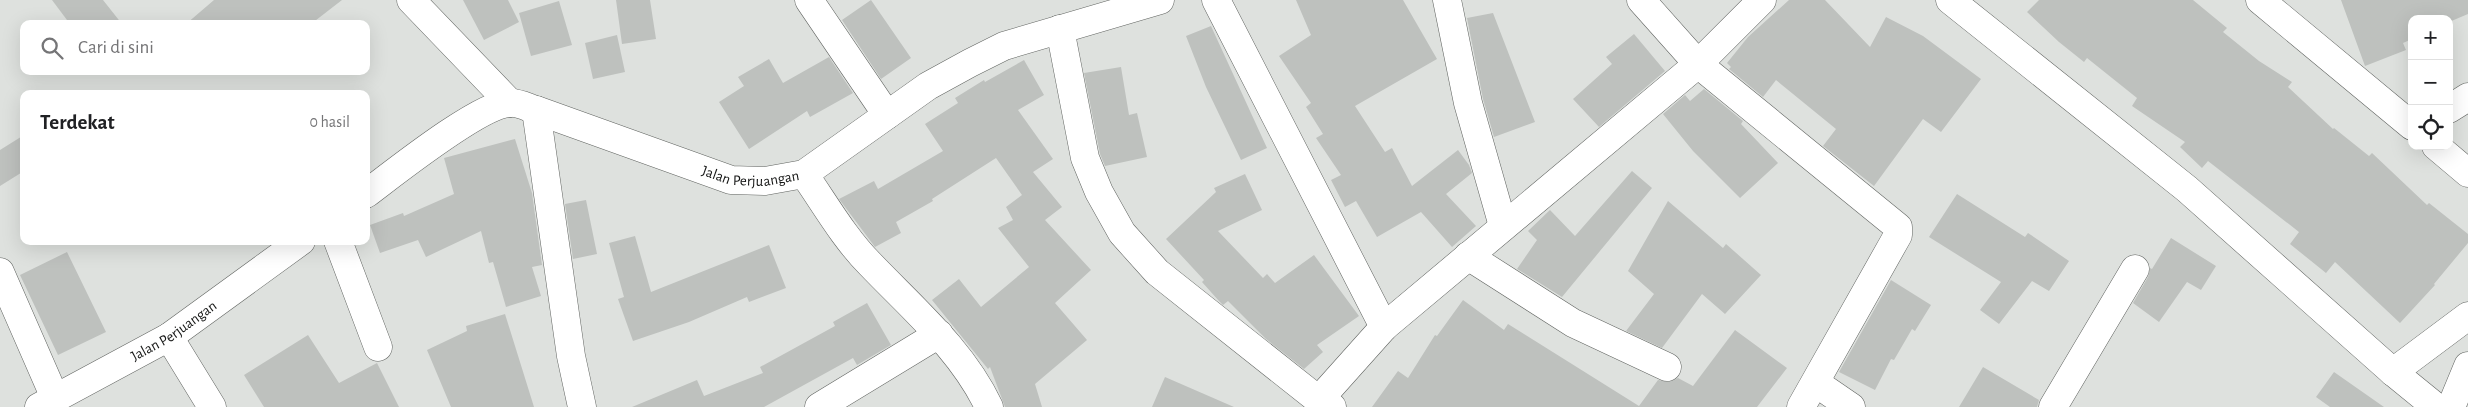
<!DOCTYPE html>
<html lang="id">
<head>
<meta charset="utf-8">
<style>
  body { margin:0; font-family:"Alegreya Sans",sans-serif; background:#f2f2f2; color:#202124 }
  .controls { position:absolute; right:15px; top:15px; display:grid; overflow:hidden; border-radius:10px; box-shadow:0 5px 20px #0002 }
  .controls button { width:45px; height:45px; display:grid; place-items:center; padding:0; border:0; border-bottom:1px solid #e0e0e0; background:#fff; color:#202124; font:25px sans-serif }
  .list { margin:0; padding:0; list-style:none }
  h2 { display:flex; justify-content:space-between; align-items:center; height:65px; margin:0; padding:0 20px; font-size:21px }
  h2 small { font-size:16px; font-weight:400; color:#757577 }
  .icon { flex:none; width:28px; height:28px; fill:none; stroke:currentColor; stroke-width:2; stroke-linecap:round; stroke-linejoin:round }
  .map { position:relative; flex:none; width:2468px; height:407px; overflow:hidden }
  .search { position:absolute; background:#fff; box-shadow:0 5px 20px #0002; left:20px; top:20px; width:350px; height:55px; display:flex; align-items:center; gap:12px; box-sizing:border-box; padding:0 18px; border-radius:10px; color:#757577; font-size:19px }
  .panel { position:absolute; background:#fff; box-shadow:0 5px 20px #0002; left:20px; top:90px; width:350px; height:155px; border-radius:10px }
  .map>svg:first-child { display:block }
  .building { fill:#bec1be }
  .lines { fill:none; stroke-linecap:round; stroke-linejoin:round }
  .minor-casing { stroke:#616461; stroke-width:29 }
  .minor { stroke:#fff; stroke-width:28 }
  .labels { text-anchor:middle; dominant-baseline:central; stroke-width:4; stroke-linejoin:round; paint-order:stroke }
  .street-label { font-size:15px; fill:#151615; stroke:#fff }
</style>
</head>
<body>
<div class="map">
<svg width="2468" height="407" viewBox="0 0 2468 407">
  <rect width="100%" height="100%" fill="#dee1de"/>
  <path class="building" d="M52 0H103L122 24H70Z
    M214 0H342L311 24H186Z
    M463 0H508L519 22 484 40Z
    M616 0H650L656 39 622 44Z
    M871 0 911 58 881 79 842 20Z
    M1296 0H1403L1437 59 1355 106 1385 152 1392 148 1412 186 1458 150 1469 165 1472 173 1446 194 1476 226 1452 247 1421 212 1377 237 1356 201 1345 207 1331 180 1341 175 1316 138 1323 134 1306 107 1311 103 1279 56 1311 35Z
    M1789 0H1825L1870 47 1886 17 1923 36 1981 79 1941 132 1923 119 1874 186 1823 146 1836 129 1776 80 1763 97 1729 69 1731 67 1727 63 1748 37Z
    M2039 0H2193L2227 28 2223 32 2259 61 2292 82 2288 87 2333 129 2334 128 2369 156 2372 153 2427 205 2429 203 2468 234V243L2434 284 2435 285 2400 323 2335 262 2326 273 2290 244 2299 232 2208 161 2202 168 2180 147 2185 142 2132 106 2137 98 2087 58 2084 62 2059 42 2027 12Z
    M2341 0H2468V14L2449 22V19H2412V39L2403 43 2406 50 2365 66Z
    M559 1 572 45 531 56 519 13Z
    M1493 13 1535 122 1494 137 1483 99 1467 18Z
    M1211 26 1267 148 1241 160 1206 87 1186 36Z
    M1634 34 1665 71 1599 127 1573 99 1612 64 1606 57Z
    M617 35 625 72 593 79 585 43Z
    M829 57 853 93 810 117 807 111 749 149 719 102 744 86 738 77 769 59 783 83Z
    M1024 60 1044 95 1018 110 1053 159 1033 172 1062 207 1045 220 1091 270 1055 303 1087 340 1035 384 1042 407H1005L990 367 988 369 932 300 959 279 981 307 1029 267 998 228 1013 220 1006 207 1022 195 996 158 932 199 933 201 896 222 901 233 875 247 839 199 874 181 878 189 943 151 925 124 958 103 955 98 984 80 985 82Z
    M1121 67 1129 115 1137 113 1147 157 1105 166 1100 154 1084 73Z
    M1704 89 1743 121 1741 124 1778 163 1740 198 1693 151 1663 114 1685 95 1690 101Z
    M24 135V171L0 186V150Z
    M515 139 532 193 542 265 532 267 541 296 506 307 493 262 489 263 481 231 426 257 418 240 380 253 370 225 403 213 404 216 454 194 444 158Z
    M1632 171 1652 188 1562 297 1517 269 1537 240 1528 231 1550 210 1575 236Z
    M1245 174 1262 210 1218 231 1263 278 1267 274 1275 283 1314 255 1359 316 1317 345 1323 352 1304 369 1266 339 1228 301 1223 305 1219 301 1202 282 1204 280 1166 239 1216 192 1214 188Z
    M1957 194 2025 237 2028 233 2069 261 2049 291 2032 281 1999 324 1980 310 2001 282 1929 237Z
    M586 200 597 254 573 259 565 204Z
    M1668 201 1723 248 1726 244 1761 275 1725 314 1702 294 1662 348 1626 331 1654 294 1628 271Z
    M635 236 651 292 769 245 786 288 749 302 747 297 689 322 633 341 618 299 624 297 609 243Z
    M2171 238 2216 266 2201 290 2187 282 2159 322 2133 303 2148 277 2150 268 2152 269Z
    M67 252 106 332 58 355 20 275Z
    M1891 280 1931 305 1915 331 1912 329 1894 360 1891 359 1875 390 1839 372Z
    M1463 300 1504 330 1508 324 1639 406 1658 380 1669 382 1678 378 1693 386 1735 330 1787 368 1757 407H1372L1398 371 1408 378 1435 335 1437 336Z
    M867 303 891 345 857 365 853 358 764 407H632L697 380 704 396 763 373 760 367 835 326 833 322Z
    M505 314 534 407H451L427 350 467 331 466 326Z
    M308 335 339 383 377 363 399 407H264L244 375Z
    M1983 367 2039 400 2037 407H1959Z
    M2334 372 2384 407H2330L2316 397Z
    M1165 377 1234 407H1152Z"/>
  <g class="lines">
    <g class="minor-casing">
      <g id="minor">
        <path d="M411 0 510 103"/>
        <path d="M809 0 887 115"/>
        <path d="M1216 0 1384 327"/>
        <path d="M1447 0 1468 103 1503 226"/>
        <path d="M1641 0 1698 64 1898 227V235L1801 407"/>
        <path d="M1950 0 2187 189 2393 372 2436 407"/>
        <path d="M2260 0 2412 126"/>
        <path d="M1060 29 1085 158 1099 192 1122 233 1157 272 1321 402 1332 407"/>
        <path d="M2449 109 2468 97"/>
        <path d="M536 110 571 356 582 407"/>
        <path d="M2436 146 2468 173"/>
        <path d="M804 174C825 204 844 238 870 264 913 309 962 350 989 407"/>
        <path id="s1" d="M366 194C394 173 480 104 510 103 518 102 529 108 536 110L731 180 765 181 804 174 928 86 970 63 1004 46 1160 0"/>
        <path d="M338 241 378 347"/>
        <path d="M1468 256 1573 323 1667 367"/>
        <path d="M0 272 55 398"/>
        <path d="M169 337 212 407"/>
        <path d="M2393 372 2468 316"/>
        <path d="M1816 383 1851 407"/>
        <path id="s2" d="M39 407 169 337 301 241"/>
        <path d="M819 407 939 334"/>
        <path d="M1319 407 1325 393 1384 327 1698 64 1762 0"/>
        <path d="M2053 407 2135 269"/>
        <path d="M2451 407 2468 366"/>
      </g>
    </g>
    <use href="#minor" class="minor"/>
  </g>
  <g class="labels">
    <g class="street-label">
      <text stroke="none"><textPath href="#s1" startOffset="425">Jalan Perjuangan</textPath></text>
      <text stroke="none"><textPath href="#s2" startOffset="155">Jalan Perjuangan</textPath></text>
    </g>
  </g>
</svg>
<div class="controls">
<button>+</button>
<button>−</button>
<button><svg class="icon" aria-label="locate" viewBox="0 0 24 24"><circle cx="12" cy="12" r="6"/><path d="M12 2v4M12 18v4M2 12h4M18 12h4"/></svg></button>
</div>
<div class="search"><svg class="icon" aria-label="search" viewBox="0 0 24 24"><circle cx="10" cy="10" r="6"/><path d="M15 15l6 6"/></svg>Cari di sini</div>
<section class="panel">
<h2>Terdekat<small>0 hasil</small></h2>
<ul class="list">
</ul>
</section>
</div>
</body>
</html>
